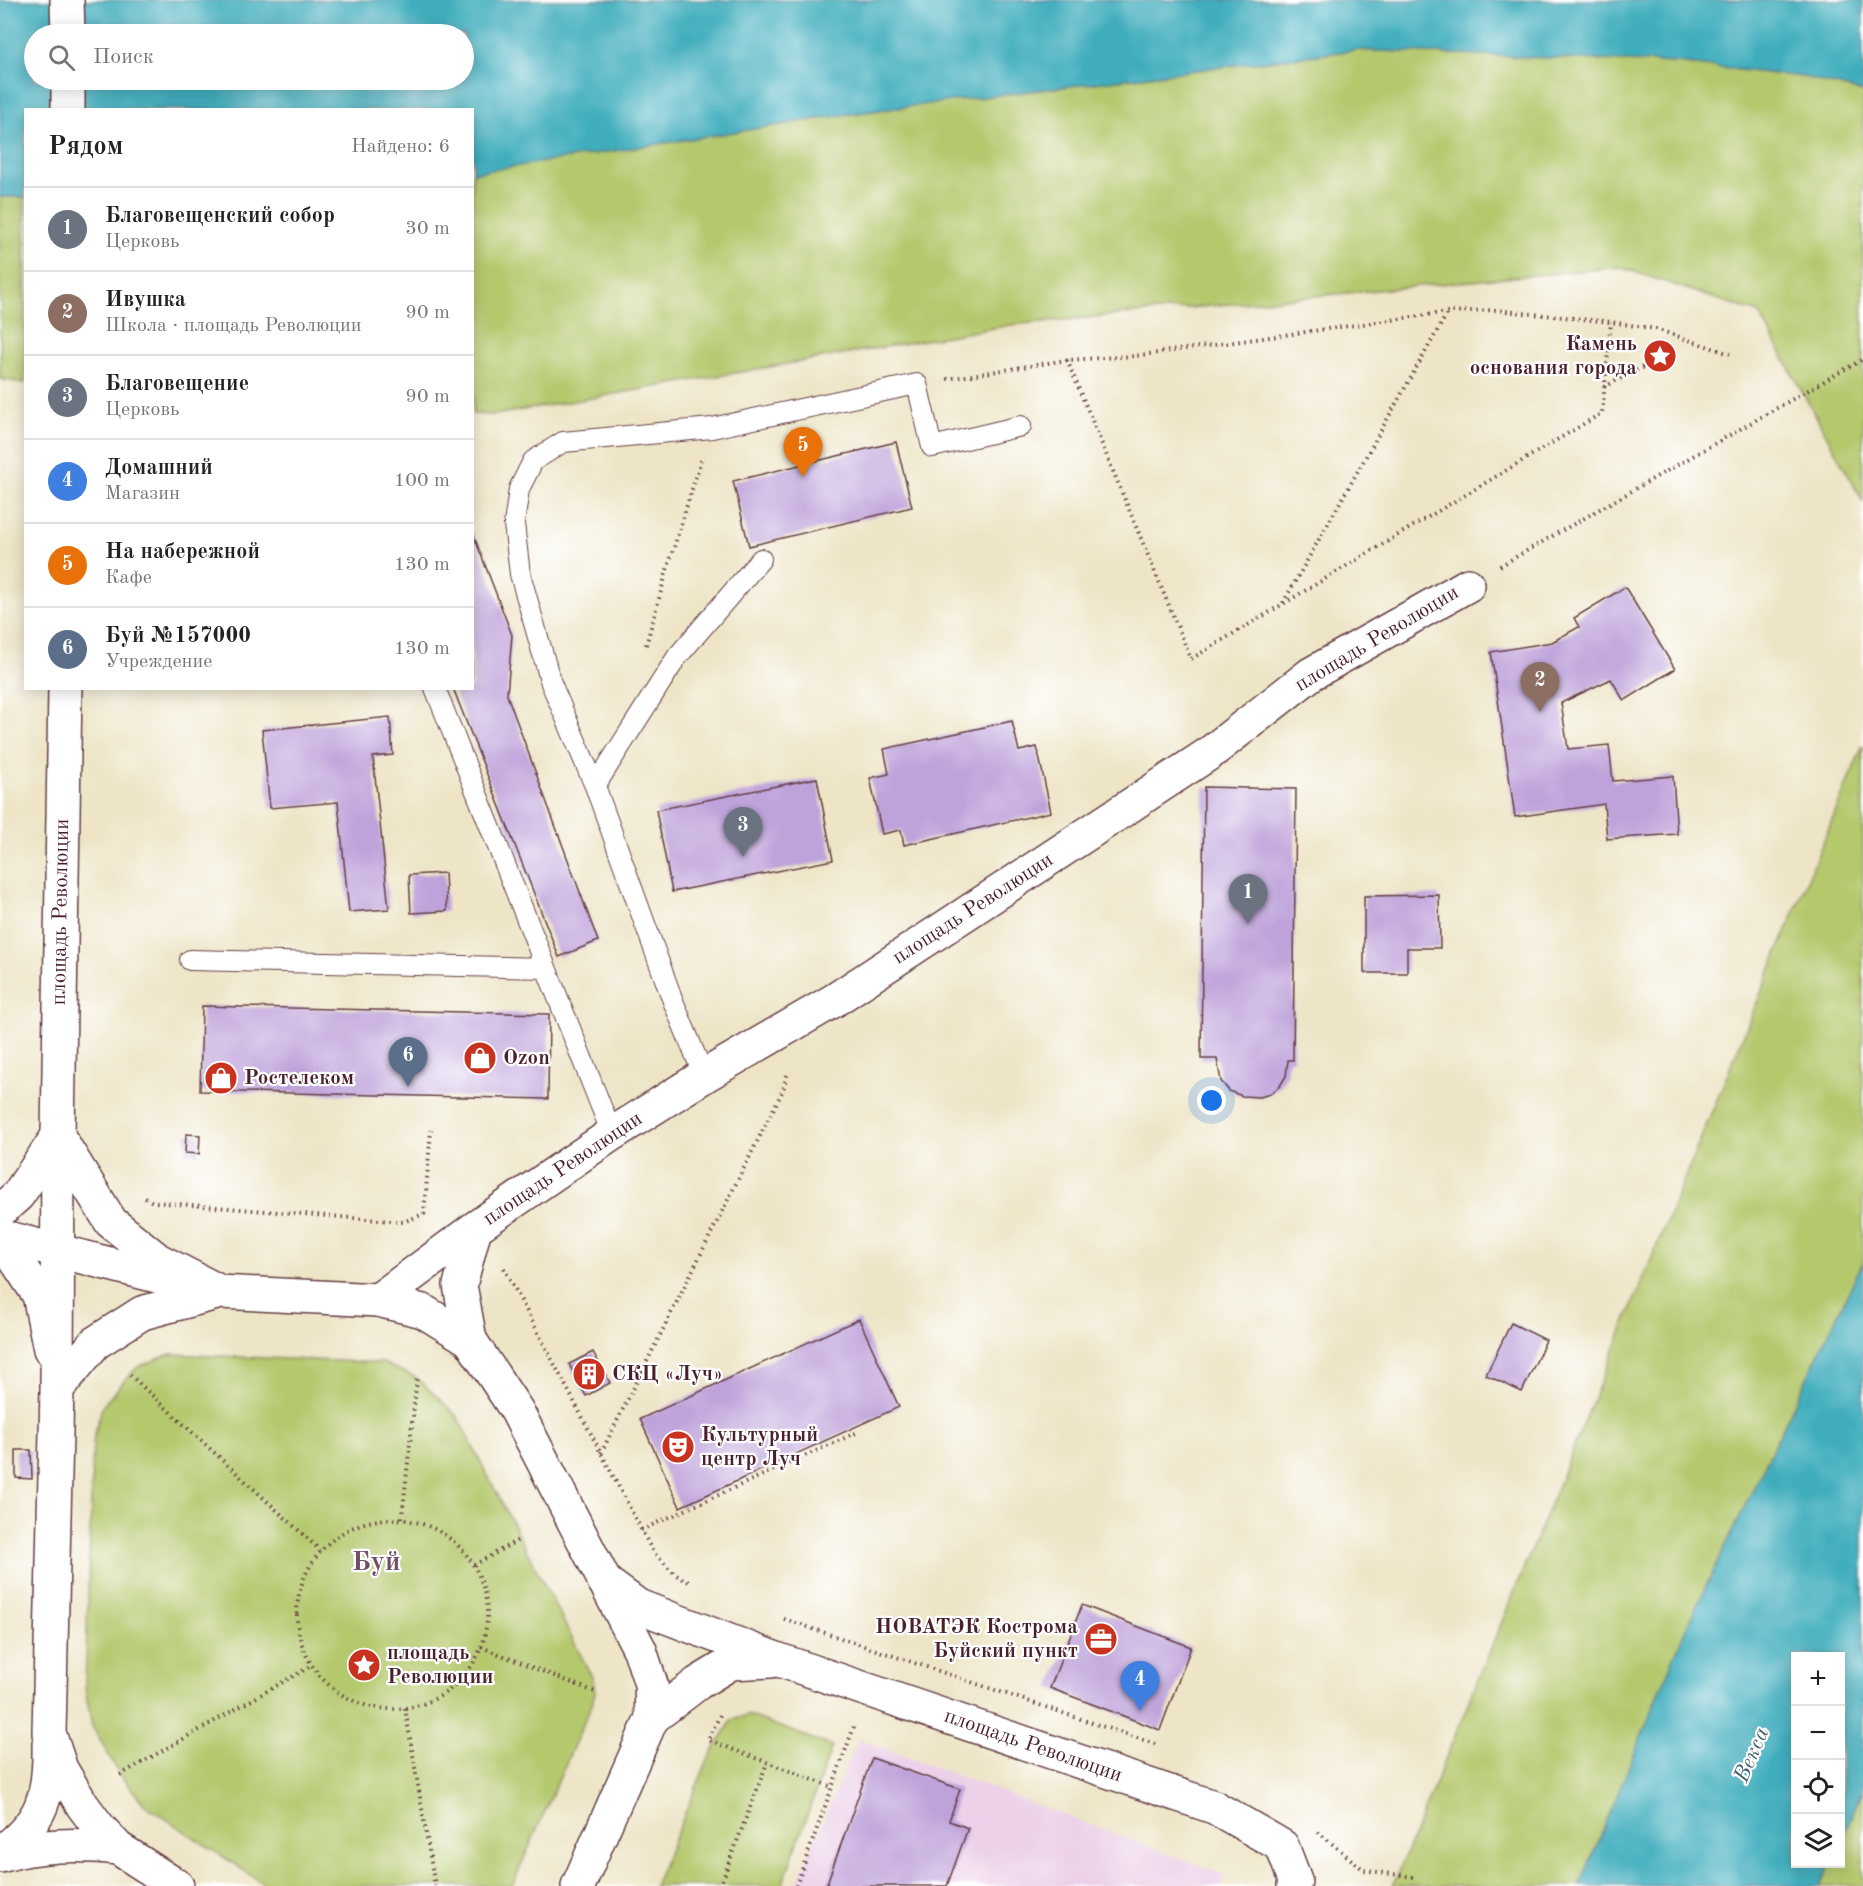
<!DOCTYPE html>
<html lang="ru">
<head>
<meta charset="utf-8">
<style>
  body { margin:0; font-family:"Old Standard TT",serif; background:#f2f2f2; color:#222 }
  .controls { position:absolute; right:18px; bottom:18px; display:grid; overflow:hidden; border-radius:0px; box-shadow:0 3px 15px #0003 }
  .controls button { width:54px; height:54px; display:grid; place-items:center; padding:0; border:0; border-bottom:2px solid #e0e0e0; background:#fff; color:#222; font:30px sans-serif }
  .you { position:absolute; left:1212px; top:1101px; width:21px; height:21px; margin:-15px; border:4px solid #fff; border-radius:50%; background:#1a73e8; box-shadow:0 0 0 9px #1a73e833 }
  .badge { display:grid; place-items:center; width:39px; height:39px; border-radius:50%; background:#c8321e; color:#fff; font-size:20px; font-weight:700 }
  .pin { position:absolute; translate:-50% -50px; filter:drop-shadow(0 2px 3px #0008) }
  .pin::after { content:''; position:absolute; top:32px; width:21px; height:18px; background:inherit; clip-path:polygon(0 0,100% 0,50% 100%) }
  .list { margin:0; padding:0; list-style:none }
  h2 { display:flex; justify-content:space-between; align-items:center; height:78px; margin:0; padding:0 24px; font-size:26px }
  h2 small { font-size:20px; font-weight:400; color:#767676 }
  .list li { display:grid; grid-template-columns:39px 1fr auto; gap:18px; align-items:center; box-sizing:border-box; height:84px; padding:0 24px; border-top:2px solid #e0e0e0 }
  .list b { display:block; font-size:22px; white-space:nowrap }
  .list p { margin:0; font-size:20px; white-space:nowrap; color:#767676 }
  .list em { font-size:20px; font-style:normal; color:#767676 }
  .icon { flex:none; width:33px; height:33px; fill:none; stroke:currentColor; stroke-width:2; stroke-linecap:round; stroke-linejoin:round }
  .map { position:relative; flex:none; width:1863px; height:1886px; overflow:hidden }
  .search { position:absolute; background:#fff; box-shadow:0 3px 15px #0003; left:24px; top:24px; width:450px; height:66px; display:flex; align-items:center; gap:15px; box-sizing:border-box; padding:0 21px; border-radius:33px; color:#767676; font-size:22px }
  .panel { position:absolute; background:#fff; box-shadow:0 3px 15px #0003; left:24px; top:108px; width:450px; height:582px; border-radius:0px }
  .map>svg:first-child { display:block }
  .built { fill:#ecd1e9 }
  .green { fill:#b4c86c; stroke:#7f744c; stroke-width:1.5 }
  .water { fill:#3fadbd; stroke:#446674; stroke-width:1.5; fill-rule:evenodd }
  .building { fill:#bea2da }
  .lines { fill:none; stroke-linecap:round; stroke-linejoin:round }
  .lane-casing { stroke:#633d42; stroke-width:22 }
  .street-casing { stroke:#633d42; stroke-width:36 }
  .secondary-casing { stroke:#633d42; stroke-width:36 }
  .primary-casing { stroke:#633d42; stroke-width:36 }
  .path { stroke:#633d42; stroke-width:4; stroke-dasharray:1.5 4.5; stroke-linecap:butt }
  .lane { stroke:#fff; stroke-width:20 }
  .street { stroke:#fff; stroke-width:33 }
  .secondary { stroke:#fff; stroke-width:33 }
  .primary { stroke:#fff; stroke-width:33 }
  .labels { text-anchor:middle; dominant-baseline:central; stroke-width:4.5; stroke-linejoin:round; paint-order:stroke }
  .poi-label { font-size:21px; font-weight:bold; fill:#4a1f2b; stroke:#fff; text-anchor:start }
  .street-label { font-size:21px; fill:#4a1f2b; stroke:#fff }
  .water-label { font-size:22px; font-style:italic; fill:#455f6d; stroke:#fff }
  .district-label { font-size:27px; font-weight:bold; fill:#734d68; stroke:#fff }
</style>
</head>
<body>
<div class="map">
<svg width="1863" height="1886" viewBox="0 0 1863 1886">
  <rect width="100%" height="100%" fill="#fff"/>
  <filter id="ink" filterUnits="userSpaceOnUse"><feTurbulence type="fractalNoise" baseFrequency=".0167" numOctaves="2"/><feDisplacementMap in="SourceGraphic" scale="12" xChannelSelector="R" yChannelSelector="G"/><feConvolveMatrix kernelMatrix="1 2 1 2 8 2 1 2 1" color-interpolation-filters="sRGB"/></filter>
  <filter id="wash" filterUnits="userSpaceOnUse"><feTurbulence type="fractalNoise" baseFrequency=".008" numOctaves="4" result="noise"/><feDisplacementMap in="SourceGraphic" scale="24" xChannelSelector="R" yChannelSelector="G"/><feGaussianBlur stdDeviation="1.35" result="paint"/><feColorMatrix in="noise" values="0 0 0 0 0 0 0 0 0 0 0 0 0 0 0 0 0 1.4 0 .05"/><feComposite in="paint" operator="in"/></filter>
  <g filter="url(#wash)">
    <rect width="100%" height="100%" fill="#eee5c7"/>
    <path class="built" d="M859 1739 1225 1875 1221 1886H795Z"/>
    <path class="green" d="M1355 50 1677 63 1804 77 1863 92V502L1759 313 1620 267 1011 325 494 415 473 414 472 173 849 114Z
      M0 197H25V383L0 379Z
      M1863 745V1262L1686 1628 1580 1886H1393Z
      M170 1354 383 1363 417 1378 457 1416 593 1679 595 1692 592 1704 512 1886H267L145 1805 120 1775 92 1726 85 1688 93 1441 102 1407 123 1382 138 1367Z
      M748 1715 832 1746 782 1886H654L707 1762 732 1720Z
      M1863 1789V1886H1821L1830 1864H1840L1841 1840Z"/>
    <path class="water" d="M0 0H1863V92L1804 77 1677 63 1355 50 849 114 473 173 472 110H26L25 197H0ZM34 34H464V80H34Z
      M1863 1262V1789L1841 1840 1840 1656H1796V1864H1830L1821 1886H1580L1686 1628Z"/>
    <g id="blocks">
      <path class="building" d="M896 442 912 507 749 546 733 481Z
        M472 531 512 635 507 695 598 941 559 957 453 688H472Z
        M1625 587 1675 669 1624 701 1611 679 1561 703 1568 749 1609 745 1613 781 1673 776 1677 834 1607 839 1604 804 1515 817 1491 652 1552 642 1579 627 1574 618Z
        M390 717 393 755 373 757 389 909 349 912 338 802 270 808 262 730Z
        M1012 721 1019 751 1037 747 1051 812 904 845 901 830 882 834 870 778 889 774 884 749Z
        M817 778 833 860 672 892 656 810Z
        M1204 787 1296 789 1293 1060H1288L1286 1076 1280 1086 1270 1094 1260 1097 1242 1096 1229 1091 1221 1081 1217 1059H1201Z
        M445 873 447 911 411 913 409 875Z
        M1439 895 1440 948H1407V973H1364V896Z
        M202 1006 549 1014 548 1099 200 1091Z
        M186 1134 200 1135 199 1154 185 1153Z
        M859 1319 899 1407 680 1507 640 1419Z
        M1511 1323 1546 1340 1522 1392 1486 1375Z
        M593 1352 610 1383 586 1396 569 1364Z
        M16 1450H31L32 1479 16 1478Z
        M1082 1605 1191 1647 1160 1730 1050 1688Z
        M872 1758 960 1789 949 1821 968 1828 947 1886H826Z"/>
    </g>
  </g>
  <g filter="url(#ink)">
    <use href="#blocks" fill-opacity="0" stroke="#633d42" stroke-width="1.5"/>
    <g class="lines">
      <g class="lane-casing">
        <path id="lane" d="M435 688 612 1134
          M595 786 677 657 761 559
          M190 960 546 968
          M704 1076 673 1001 595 786 551 683 520 574 514 524 519 489 533 461 563 442 712 428 917 384 932 447 1021 426"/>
      </g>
      <g class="street-casing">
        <path id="street" d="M378 1300 475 1228 612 1134 704 1076 833 1001 1210 753 1311 674 1468 585
          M470 1340 460 1285 475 1228
          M604 1581 638 1606 779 1660 1214 1807 1282 1846 1295 1880 1294 1886
          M652 1718 698 1683 731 1663 771 1661"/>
      </g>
      <g class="secondary-casing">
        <path id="secondary" d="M0 1211 18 1195 58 1136
          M0 1236 192 1285
          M0 1244 10 1251 39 1295 50 1349"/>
      </g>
      <g class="primary-casing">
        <path id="primary" d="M67 0 68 34
          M68 80V110
          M65 688 58 1136 57 1389 49 1733 61 1769 83 1806 98 1826 118 1848 177 1886
          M58 1136 111 1222 158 1260 220 1292
          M57 1389 95 1343 142 1313 220 1292 378 1300 423 1311 470 1340 517 1411 640 1650 651 1684 652 1718 578 1886
          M0 1853C43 1822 50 1795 49 1744
          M0 1856C39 1844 78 1844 118 1848"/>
      </g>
      <path class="path" d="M1067 360 1191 659 1602 413 1611 322
        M947 379 1067 360 1135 356 1448 312 1495 310 1611 322 1656 329 1730 354
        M1604 387 1647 365
        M1500 566 1863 359
        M1283 603 1448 312
        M646 645 667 570 701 460
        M145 1198 153 1202 403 1222 424 1214 431 1130
        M504 1268 653 1552 676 1575 691 1583
        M130 1375 320 1550
        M601 1453 783 1090 788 1071
        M402 1518 417 1378
        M297 1614a95 95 0 1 1 190 0a95 95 0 1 1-190 0Z
        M641 1530 858 1432
        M474 1565 520 1539
        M784 1619 1155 1744
        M481 1647 595 1692
        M405 1708 435 1886
        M720 1715 708 1740 832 1787
        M120 1775 311 1666
        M1318 1832 1364 1870 1413 1877
        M720 1886 767 1763
        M796 1886 855 1724"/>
      <use href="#lane" class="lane"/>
      <use href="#street" class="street"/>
      <use href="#secondary" class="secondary"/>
      <use href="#primary" class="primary"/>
    </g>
  </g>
  <defs>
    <g id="sight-disc" transform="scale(1.725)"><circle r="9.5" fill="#c8321e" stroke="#fff"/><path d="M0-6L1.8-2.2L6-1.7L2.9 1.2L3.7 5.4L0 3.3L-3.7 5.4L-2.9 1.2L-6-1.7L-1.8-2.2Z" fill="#fff"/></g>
    <g id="shop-disc" transform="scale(1.725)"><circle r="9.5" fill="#c8321e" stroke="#fff"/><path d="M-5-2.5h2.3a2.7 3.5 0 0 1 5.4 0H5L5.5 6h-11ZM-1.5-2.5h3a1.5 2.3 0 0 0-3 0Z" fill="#fff"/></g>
    <g id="building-disc" transform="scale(1.725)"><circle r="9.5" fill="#c8321e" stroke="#fff"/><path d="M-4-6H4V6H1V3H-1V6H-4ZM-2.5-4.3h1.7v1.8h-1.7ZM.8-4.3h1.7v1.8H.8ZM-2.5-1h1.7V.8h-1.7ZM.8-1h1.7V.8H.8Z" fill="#fff"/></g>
    <g id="theatre-disc" transform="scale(1.725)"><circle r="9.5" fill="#c8321e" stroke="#fff"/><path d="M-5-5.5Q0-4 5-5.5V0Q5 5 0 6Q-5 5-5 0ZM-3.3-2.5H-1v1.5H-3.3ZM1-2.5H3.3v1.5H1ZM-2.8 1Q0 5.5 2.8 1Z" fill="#fff"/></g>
    <g id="office-disc" transform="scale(1.725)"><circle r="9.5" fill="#c8321e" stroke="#fff"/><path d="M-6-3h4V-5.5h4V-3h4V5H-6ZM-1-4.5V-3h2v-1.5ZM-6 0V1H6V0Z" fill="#fff"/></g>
  </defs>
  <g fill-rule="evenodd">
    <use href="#sight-disc" x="1660" y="356"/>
    <use href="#shop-disc" x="480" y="1058"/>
    <use href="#shop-disc" x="221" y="1078"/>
    <use href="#building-disc" x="589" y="1374"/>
    <use href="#theatre-disc" x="678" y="1447"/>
    <use href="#office-disc" x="1101" y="1639"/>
    <use href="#sight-disc" x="364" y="1665"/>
  </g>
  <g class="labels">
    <g class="poi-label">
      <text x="1637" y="344" text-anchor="end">Камень<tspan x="1637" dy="24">основания города</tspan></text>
      <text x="503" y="1058">Ozon</text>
      <text x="244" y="1078">Ростелеком</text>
      <text x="612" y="1374">СКЦ «Луч»</text>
      <text x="701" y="1435">Культурный<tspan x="701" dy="24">центр Луч</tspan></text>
      <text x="1078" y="1627" text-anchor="end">НОВАТЭК Кострома<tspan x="1078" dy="24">Буйский пункт</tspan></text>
      <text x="387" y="1653">площадь<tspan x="387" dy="24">Революции</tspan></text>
    </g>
    <g class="street-label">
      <text transform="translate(1377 639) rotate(-31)">площадь Революции</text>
      <text transform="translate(973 909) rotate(-33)">площадь Революции</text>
      <text transform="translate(61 912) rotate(-89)">площадь Революции</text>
      <text transform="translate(563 1169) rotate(-34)">площадь Революции</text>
      <text transform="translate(1033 1746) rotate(19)">площадь Революции</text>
    </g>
    <g class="water-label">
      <text transform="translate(1752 1755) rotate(-67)">Векса</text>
    </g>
    <g class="district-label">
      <text x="376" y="1562">Буй</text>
    </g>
  </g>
</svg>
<div class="controls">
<button>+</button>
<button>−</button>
<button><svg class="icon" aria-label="locate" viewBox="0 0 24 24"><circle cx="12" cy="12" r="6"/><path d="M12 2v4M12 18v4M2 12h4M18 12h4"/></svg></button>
<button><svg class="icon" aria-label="layers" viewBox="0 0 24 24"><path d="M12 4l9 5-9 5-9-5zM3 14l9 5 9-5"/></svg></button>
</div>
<div class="you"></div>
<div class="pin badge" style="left:1248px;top:924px;background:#6b7280">1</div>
<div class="pin badge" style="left:1540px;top:712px;background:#8d6e63">2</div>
<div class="pin badge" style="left:743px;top:857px;background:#6b7280">3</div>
<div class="pin badge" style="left:1140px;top:1711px;background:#3f7fe0">4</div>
<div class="pin badge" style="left:803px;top:477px;background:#e8710a">5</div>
<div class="pin badge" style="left:408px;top:1087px;background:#5c6f8a">6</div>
<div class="search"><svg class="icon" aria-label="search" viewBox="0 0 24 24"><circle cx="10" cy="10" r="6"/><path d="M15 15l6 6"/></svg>Поиск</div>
<section class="panel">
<h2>Рядом<small>Найдено: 6</small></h2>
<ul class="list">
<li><span class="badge" style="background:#6b7280">1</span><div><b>Благовещенский собор</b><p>Церковь</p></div><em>30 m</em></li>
<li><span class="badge" style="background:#8d6e63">2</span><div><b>Ивушка</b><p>Школа · площадь Революции</p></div><em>90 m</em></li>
<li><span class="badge" style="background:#6b7280">3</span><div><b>Благовещение</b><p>Церковь</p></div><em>90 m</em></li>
<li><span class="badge" style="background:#3f7fe0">4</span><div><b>Домашний</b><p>Магазин</p></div><em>100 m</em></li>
<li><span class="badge" style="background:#e8710a">5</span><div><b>На набережной</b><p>Кафе</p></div><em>130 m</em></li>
<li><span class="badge" style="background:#5c6f8a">6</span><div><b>Буй №157000</b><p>Учреждение</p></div><em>130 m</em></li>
</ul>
</section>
</div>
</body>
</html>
